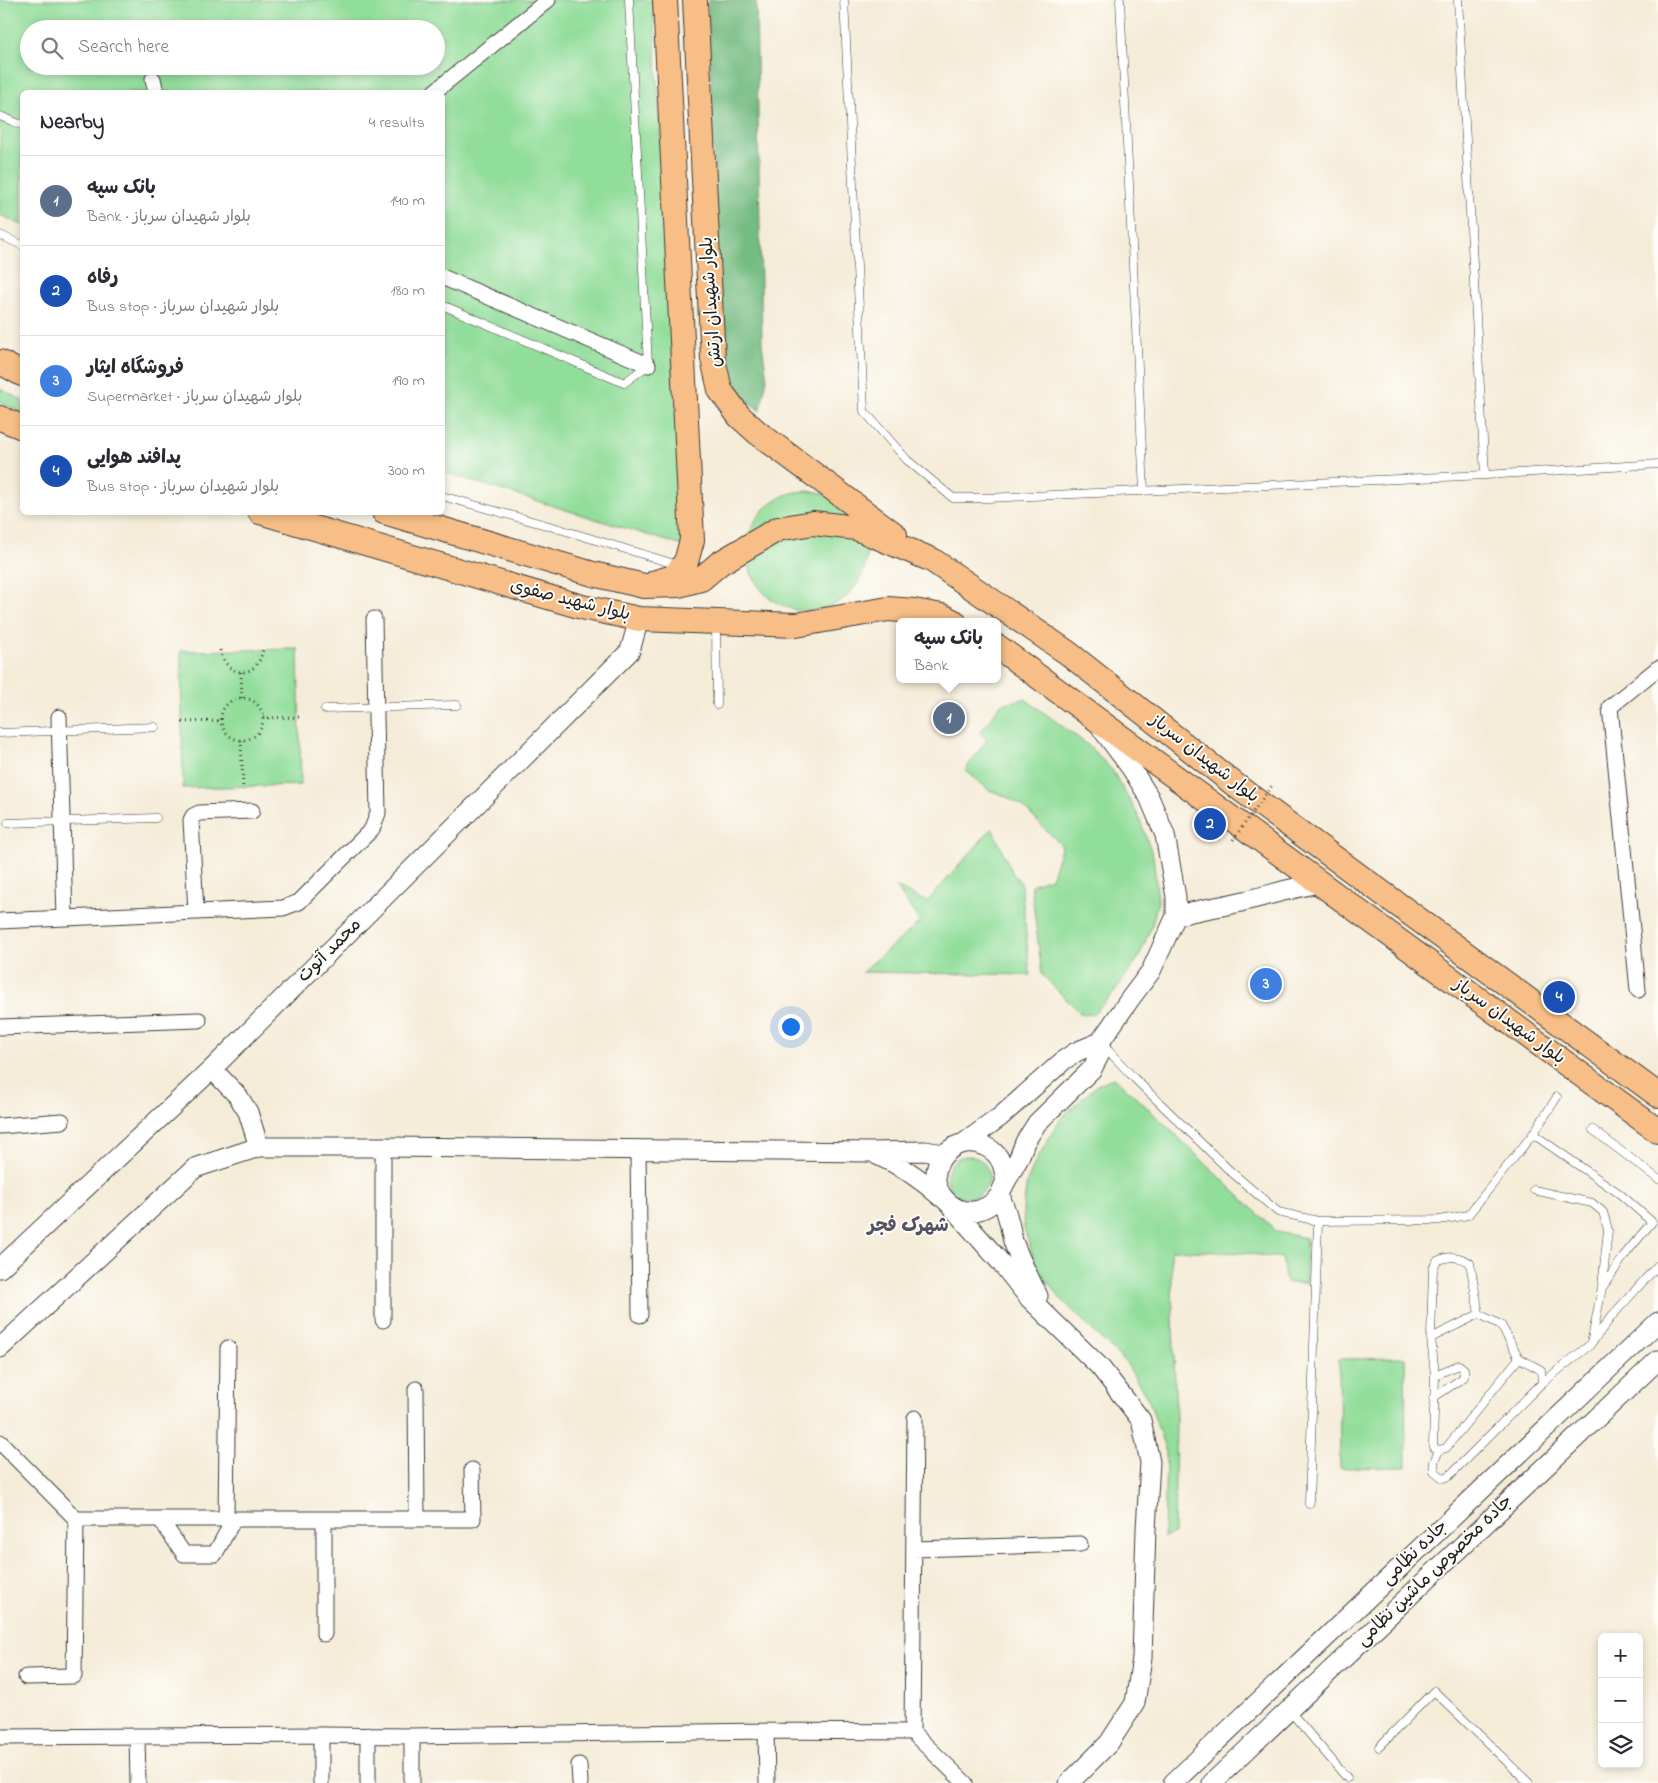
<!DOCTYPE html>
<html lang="en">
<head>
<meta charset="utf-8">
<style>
  body { margin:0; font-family:"Indie Flower","Playpen Sans Arabic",sans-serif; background:#f2f2f3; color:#2b2b33 }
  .controls { position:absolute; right:15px; bottom:15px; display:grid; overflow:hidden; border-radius:8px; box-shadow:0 2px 8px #0003 }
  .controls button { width:45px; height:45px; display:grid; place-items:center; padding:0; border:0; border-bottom:1px solid #e1e1e2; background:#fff; color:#2b2b33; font:25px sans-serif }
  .you { position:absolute; left:790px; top:1026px; width:18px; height:18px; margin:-12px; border:4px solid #fff; border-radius:50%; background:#1a73e8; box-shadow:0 0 0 8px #1a73e833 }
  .badge { display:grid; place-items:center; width:32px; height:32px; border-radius:50%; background:#d1495b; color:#fff; font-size:16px; font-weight:700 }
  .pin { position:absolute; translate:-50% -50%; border:2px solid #fff; box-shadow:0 1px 5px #0006 }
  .popup { position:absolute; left:896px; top:618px; width:105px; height:65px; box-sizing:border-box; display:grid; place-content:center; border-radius:8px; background:#fff; filter:drop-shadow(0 1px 4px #0005); font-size:16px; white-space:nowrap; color:#7c7c81 }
  .popup b { font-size:19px; color:#2b2b33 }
  .popup::after { content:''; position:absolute; left:50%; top:100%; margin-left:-10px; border:10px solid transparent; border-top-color:#fff }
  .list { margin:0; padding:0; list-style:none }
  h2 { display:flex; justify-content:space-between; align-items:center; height:65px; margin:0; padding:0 20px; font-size:21px }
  h2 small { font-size:16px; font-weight:400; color:#7c7c81 }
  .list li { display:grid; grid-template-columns:32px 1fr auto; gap:15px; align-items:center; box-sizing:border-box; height:90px; padding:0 20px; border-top:1px solid #e1e1e2 }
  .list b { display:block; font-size:19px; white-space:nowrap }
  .list p { margin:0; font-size:16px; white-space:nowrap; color:#7c7c81 }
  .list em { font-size:16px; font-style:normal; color:#7c7c81 }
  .icon { flex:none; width:28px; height:28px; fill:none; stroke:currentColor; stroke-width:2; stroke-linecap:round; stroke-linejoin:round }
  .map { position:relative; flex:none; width:1658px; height:1783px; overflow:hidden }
  .search { position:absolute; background:#fff; box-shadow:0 2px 8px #0003; left:20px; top:20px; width:425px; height:55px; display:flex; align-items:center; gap:12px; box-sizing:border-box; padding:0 18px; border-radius:28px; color:#7c7c81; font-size:19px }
  .panel { position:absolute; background:#fff; box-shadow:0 2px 8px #0003; left:20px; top:90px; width:425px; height:425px; border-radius:8px }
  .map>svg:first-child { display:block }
  .green { fill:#91dd9a; stroke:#567c5b; fill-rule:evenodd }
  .forest { fill:#74bc82; stroke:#486c4f }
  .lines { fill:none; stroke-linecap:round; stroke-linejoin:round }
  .service-casing { stroke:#3d3b38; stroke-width:9 }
  .minor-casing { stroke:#3d3b38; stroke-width:17 }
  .tertiary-casing { stroke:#3d3b38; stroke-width:21 }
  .primary-casing { stroke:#3d3b38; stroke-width:26 }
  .path { stroke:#3d3b38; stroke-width:3; stroke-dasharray:1 4; stroke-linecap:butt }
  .service { stroke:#fff; stroke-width:8 }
  .minor { stroke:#fff; stroke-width:15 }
  .tertiary { stroke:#fff; stroke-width:19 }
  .primary { stroke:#f7be87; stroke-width:24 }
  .path-bridge { stroke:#3d3b38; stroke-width:3; stroke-dasharray:1 4; stroke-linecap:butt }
  .labels { text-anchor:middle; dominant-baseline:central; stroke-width:4; stroke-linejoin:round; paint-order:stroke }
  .street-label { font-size:18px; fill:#1c1c1c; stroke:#fdfcf7 }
  .neighbourhood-label { font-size:19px; font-weight:bold; fill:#545162; stroke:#fdfcf7 }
</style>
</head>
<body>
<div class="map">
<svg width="1658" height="1783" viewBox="0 0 1658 1783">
  <rect width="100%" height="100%" fill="#fdfcf7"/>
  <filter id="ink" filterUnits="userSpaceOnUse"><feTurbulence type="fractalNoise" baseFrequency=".02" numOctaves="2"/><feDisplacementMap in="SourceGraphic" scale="10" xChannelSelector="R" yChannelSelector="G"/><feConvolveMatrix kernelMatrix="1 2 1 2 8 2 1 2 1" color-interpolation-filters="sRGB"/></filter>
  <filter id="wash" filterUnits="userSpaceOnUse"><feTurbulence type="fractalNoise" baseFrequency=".0096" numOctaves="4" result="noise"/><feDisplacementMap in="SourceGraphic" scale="20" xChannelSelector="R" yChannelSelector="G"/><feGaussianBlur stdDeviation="1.12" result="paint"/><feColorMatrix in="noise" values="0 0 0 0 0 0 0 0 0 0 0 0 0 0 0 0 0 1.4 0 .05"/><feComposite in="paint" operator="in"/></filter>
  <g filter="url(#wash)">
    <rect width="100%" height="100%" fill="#f5ecd8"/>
    <path class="green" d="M0 0H653L683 546 443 472 442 92H22V225L0 215ZM29 29H436V66H29Z
      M0 389 22 400V413L0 402Z
      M747 551a60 60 0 1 1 120 0a60 60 0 1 1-120 0Z
      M298 649 301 785 183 788 181 651Z
      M1025 699 1088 745 1112 770 1138 815 1153 856 1158 901 1152 925 1139 957 1113 994 1092 1015 1080 1013 1042 975 1031 885 1051 878 1062 846 1021 805 1003 795 989 790 965 770 987 740 980 733 1001 704Z
      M992 828 1013 874 1021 883 1030 975 862 972 920 922 896 887 927 902Z
      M1113 1078 1133 1094 1277 1232 1306 1238V1283H1286L1282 1258 1244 1253 1171 1250 1176 1421 1174 1534 1164 1537 1166 1452 1149 1401 1125 1361 1107 1345 1057 1295 1036 1265 1024 1229 1023 1208 1027 1182 1036 1161 1048 1140 1061 1118 1098 1084Z
      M947 1177a21 21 0 1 1 42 0a21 21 0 1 1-42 0Z
      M1405 1358 1406 1467 1340 1468 1339 1359Z"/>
    <path class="forest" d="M708 0H756L762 343 767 379 760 411 727 384 720 343Z"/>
  </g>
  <g filter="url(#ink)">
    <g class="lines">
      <g class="service-casing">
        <path id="service" d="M844 0 864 411 907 460 953 498H987L1485 475 1658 464
          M1120 0 1144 491
          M1458 0 1485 475
          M0 116 22 125
          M0 235 22 245
          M442 305 624 383 648 365 629 0
          M442 496 553 527 678 565
          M716 625 717 705
          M325 709 457 705
          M0 733 155 727
          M8 823 156 818
          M1103 1045 1134 1078 1229 1170 1278 1212 1318 1221 1439 1220 1468 1215 1533 1134 1557 1097
          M1593 1130 1658 1179
          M1533 1134 1620 1194 1652 1222 1627 1252 1602 1288 1591 1344 1542 1383
          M1534 1190 1592 1203 1603 1212 1608 1230 1602 1286
          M1431 1338 1479 1314
          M1593 1341 1611 1317 1658 1265
          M1433 1398 1464 1377V1369L1459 1365 1435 1375
          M1439 1450 1434 1462V1471L1443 1478 1449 1476 1542 1383 1541 1370 1519 1358 1501 1325 1479 1314 1470 1263C1458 1255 1450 1256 1437 1261L1433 1268 1431 1338 1435 1375 1433 1447 1439 1450 1446 1448 1519 1358
          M1309 1504 1318 1221
          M1289 1710 1347 1778
          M1379 1747 1434 1691 1529 1783"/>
      </g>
      <g class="minor-casing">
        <path id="minor" d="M153 79 156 92
          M434 92 548 0
          M442 277 648 365
          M59 717 65 918
          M196 912 191 820 193 816 199 813 252 811
          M0 921 283 908 299 902 372 829 378 813 374 619
          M1638 990 1610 707 1658 668
          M0 1027 199 1020
          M0 1126 62 1121
          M638 1150 640 1315
          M383 1320V1147
          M416 1389 417 1519
          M915 1418 912 1732 965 1783
          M0 1442 76 1519H473L472 1470
          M160 1519 184 1554H215L234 1519
          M226 1519 228 1348
          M324 1519V1634
          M914 1549 1080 1544
          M26 1677 74 1676 76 1519
          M766 1731 767 1783
          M321 1735V1783
          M137 1736 138 1783
          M412 1736V1783
          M0 1737 321 1735 412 1736 766 1731 912 1732
          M579 1765 580 1783
          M368 1783V1735"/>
      </g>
      <g class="tertiary-casing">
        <path id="tertiary" d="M1176 916C1198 909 1221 907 1244 901 1270 895 1294 887 1320 883
          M212 1069 238 1096 248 1112 259 1147
          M964 1143 1000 1117 1064 1060 1076 1052 1100 1042 1130 999 1151 971 1176 916V897L1165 835 1149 797 1131 768 1102 729
          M877 1155C901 1165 921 1179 941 1197
          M1005 1183 1019 1158 1025 1142 1037 1123 1092 1069 1101 1052 1100 1042
          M1001 1194C963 1242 908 1178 952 1148 961 1142 974 1141 984 1146 992 1149 999 1156 1002 1164 1004 1170 1006 1176 1005 1183 1004 1186 1001 1190 1001 1193 1000 1200 1006 1209 1007 1215 1010 1224 1011 1233 1013 1241 1020 1260 1029 1278 1038 1296
          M951 1206 1003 1265 1029 1298 1100 1367 1141 1420 1150 1462 1146 1529 1142 1658 1135 1703 1109 1743 1069 1783
          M0 1268 212 1069 630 651 639 619
          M0 1348 195 1168 259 1147H383L871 1152 925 1151 944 1154
          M1173 1783 1658 1322
          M1212 1783 1658 1360"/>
      </g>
      <g class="primary-casing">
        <path id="primary" d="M695 0 713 359 720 390 739 416 758 433 895 535
          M0 362 22 374
          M0 418 22 427
          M260 512 582 607 639 619 796 625 888 609 914 611 942 616 954 622
          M384 512 593 574 644 586 679 585 701 579 720 563 778 529 813 523 856 528 932 560 1068 653 1243 791 1658 1095
          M656 582 673 577 686 562 692 540 665 0
          M998 647 1658 1131"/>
      </g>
      <path class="path" d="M220 650C227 679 258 680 263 649
        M241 672 242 698
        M221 719a21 21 0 1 1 42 0a21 21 0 1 1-42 0Z
        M263 718 300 717
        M182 722 221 721
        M241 740 243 787"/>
      <use href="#service" class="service"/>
      <use href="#minor" class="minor"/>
      <use href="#tertiary" class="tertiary"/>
      <use href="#primary" class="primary"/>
      <path class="path-bridge" d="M1233 840 1273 784"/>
    </g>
  </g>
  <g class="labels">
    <g class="street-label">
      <text transform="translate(712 302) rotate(-94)">بلوار شهیدان ارتش</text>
      <text transform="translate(570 601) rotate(14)">بلوار شهید صفوی</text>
      <text transform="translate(1204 759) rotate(38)">بلوار شهیدان سرباز</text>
      <text transform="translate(330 951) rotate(-45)">محمد آتوت</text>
      <text transform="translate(1509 1022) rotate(36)">بلوار شهیدان سرباز</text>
      <text transform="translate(1415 1553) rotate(-44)">جاده نظامی</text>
      <text transform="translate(1435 1571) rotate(-44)">جاده مخصوص ماشین نظامی</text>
    </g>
    <g class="neighbourhood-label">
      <text x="908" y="1226">شهرک فجر</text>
    </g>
  </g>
</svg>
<div class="controls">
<button>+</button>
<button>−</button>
<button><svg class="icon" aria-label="layers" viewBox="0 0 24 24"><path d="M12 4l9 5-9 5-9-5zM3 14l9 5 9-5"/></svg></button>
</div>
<div class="you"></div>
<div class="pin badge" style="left:949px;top:718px;background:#5c6f8a">1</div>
<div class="popup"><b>بانک سپه</b>Bank</div>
<div class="pin badge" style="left:1210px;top:824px;background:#1a4fb4">2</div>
<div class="pin badge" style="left:1266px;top:984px;background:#3f7fe0">3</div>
<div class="pin badge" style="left:1559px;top:997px;background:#1a4fb4">4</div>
<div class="search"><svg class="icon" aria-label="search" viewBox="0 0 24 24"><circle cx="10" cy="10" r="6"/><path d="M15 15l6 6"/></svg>Search here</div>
<section class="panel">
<h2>Nearby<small>4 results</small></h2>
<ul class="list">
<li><span class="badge" style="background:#5c6f8a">1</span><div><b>بانک سپه</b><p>Bank · بلوار شهیدان سرباز</p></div><em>140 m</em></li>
<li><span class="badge" style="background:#1a4fb4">2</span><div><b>رفاه</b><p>Bus stop · بلوار شهیدان سرباز</p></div><em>180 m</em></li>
<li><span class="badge" style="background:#3f7fe0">3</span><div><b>فروشگاه ایثار</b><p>Supermarket · بلوار شهیدان سرباز</p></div><em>190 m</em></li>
<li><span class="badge" style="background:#1a4fb4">4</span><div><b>پدافند هوایی</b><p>Bus stop · بلوار شهیدان سرباز</p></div><em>300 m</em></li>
</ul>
</section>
</div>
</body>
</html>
